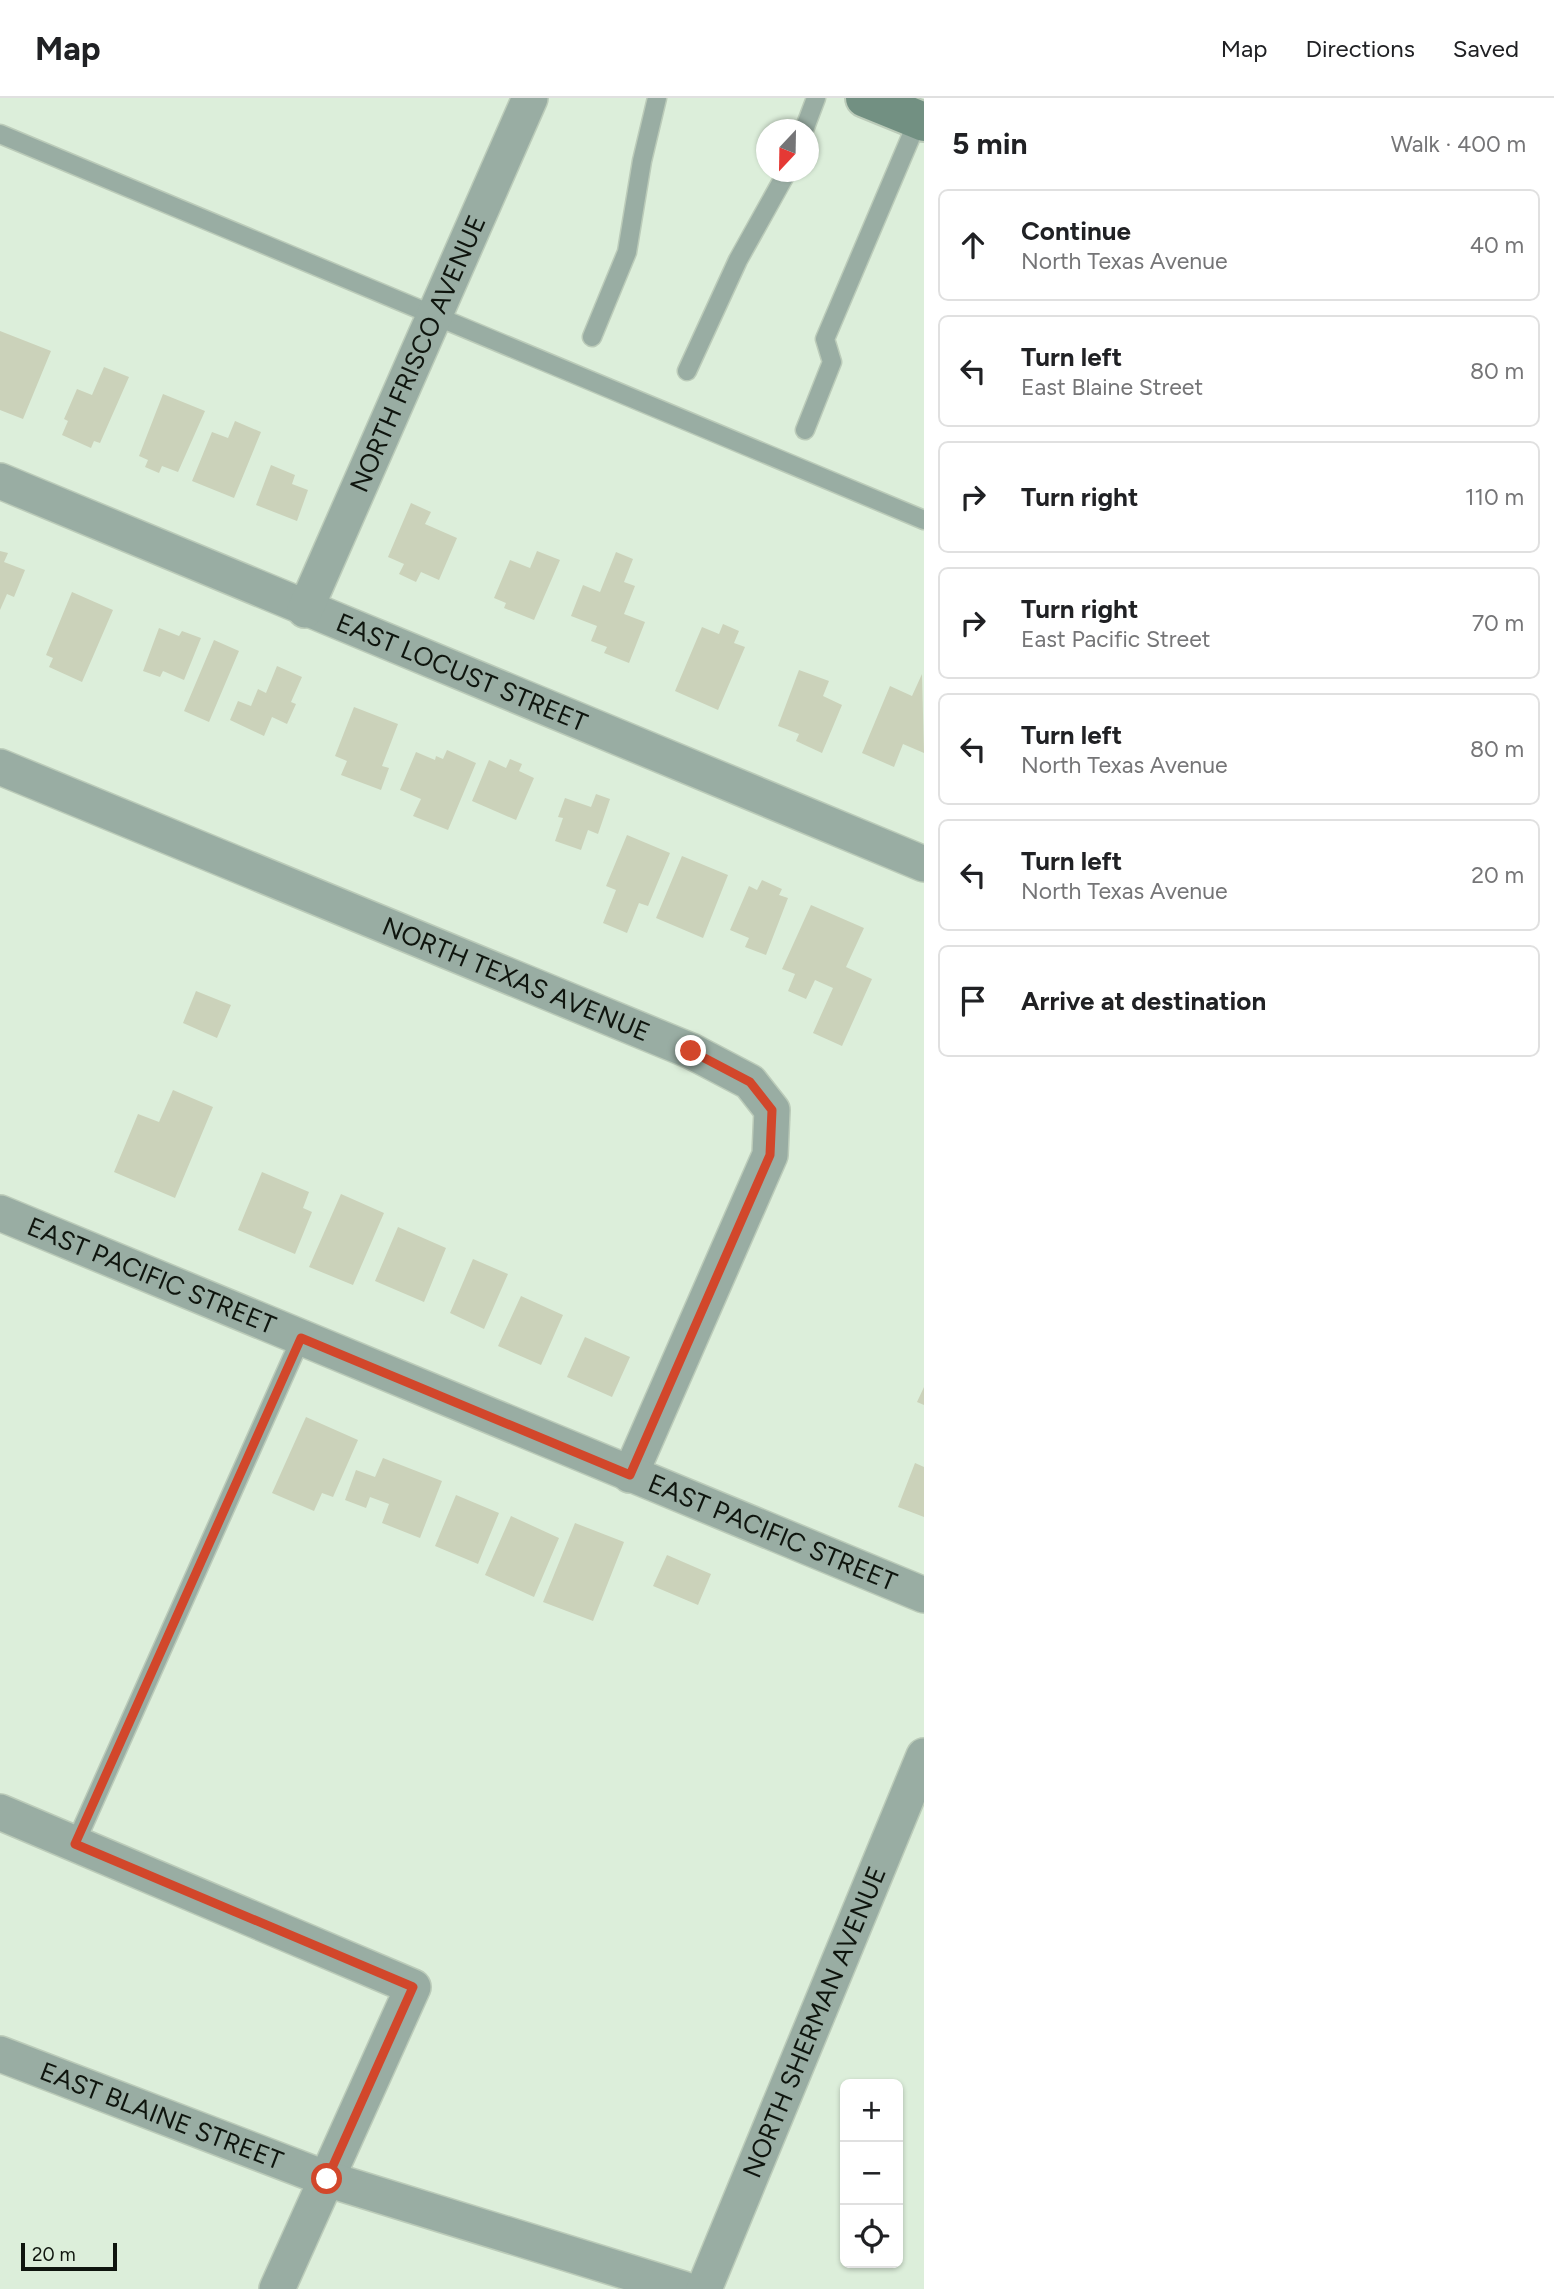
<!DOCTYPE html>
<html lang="en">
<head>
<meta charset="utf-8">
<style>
  body { margin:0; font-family:Figtree,sans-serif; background:#f6f6f6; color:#202124 }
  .controls { position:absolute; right:21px; bottom:21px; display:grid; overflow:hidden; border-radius:10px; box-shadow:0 2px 5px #0004 }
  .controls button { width:63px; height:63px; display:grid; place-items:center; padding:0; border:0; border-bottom:2px solid #e0e0e0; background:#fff; color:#202124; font:35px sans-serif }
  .compass { position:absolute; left:756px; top:21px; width:63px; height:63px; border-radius:50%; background:#fff; box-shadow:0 2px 5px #0004; rotate:202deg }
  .scale { position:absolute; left:21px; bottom:18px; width:96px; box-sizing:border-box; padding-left:7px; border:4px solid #0f150e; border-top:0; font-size:19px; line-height:24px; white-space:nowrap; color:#0f150e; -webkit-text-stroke:5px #dceeda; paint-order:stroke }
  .stop { position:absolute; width:21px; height:21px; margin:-16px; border:5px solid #d2472b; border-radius:50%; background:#fff }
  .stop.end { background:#d2472b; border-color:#fff; box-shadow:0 2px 7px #0008 }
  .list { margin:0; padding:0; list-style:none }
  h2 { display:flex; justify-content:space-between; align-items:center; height:91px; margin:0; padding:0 28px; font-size:30px }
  h2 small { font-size:23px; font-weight:400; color:#757577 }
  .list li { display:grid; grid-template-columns:46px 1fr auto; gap:21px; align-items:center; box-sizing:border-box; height:112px; margin:0 14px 14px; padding:0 14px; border:2px solid #e0e0e0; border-radius:10px }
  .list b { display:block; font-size:26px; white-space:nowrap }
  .list p { margin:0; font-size:23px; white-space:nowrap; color:#757577 }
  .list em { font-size:23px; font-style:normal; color:#757577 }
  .icon { flex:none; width:38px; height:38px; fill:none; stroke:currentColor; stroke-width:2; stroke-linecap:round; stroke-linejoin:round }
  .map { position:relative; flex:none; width:924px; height:2191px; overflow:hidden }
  header { display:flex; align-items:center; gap:42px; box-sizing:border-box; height:98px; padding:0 35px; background:#fff; border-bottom:2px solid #e0e0e0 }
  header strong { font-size:33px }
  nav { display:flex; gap:38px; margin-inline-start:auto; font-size:24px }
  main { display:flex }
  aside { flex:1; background:#fff }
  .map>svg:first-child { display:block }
  .building { fill:#cbd2ba }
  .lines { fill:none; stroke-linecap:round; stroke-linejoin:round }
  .service-casing { stroke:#bbcbb9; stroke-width:21 }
  .minor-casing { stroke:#bbcbb9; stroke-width:38 }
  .secondary-casing { stroke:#bbcbb9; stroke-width:42 }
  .service { stroke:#99ada3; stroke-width:18 }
  .minor { stroke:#99ada3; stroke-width:35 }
  .secondary { stroke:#729082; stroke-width:38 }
  .route { stroke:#d2472b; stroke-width:9 }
  .labels { text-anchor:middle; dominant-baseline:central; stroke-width:5; stroke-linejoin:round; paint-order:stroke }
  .street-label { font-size:26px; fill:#0f150e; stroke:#dceeda }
</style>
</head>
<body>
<header>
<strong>Map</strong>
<nav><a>Map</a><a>Directions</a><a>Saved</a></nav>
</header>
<main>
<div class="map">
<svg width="924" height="2191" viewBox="0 0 924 2191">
  <rect width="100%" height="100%" fill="#dceeda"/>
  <path class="building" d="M0 233 51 253 23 321 0 312Z
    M104 269 129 279 100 345 94 343 91 350 62 337 68 323 64 321 77 291 92 297Z
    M163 296 205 313 178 374 162 368 159 375 145 369 148 362 139 358Z
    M235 323 261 334 234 400 192 383 212 334 228 340Z
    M271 367 295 377 292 386 308 392 297 423 256 407Z
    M411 405 431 414 425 426 457 440 439 482 421 474 416 484 399 476 404 466 388 459Z
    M0 453 8 455 4 464 25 472 14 499 7 496 0 512Z
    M537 453 560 462 534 522 504 510 506 505 494 500 510 462 530 470Z
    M616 454 633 461 624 484 635 488 624 516 645 524 629 565 604 555 607 549 591 543 597 528 571 518 583 487 600 494Z
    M72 494 113 512 82 584 49 569 53 560 46 557Z
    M723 526 739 533 734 545 745 549 718 612 675 593 702 529 719 536Z
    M159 530 179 538 182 533 201 540 184 582 163 573 160 579 143 573Z
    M214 542 239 553 209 624 184 613Z
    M277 568 302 579 291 604 296 606 287 626 272 619 264 638 230 622 238 603 251 608 258 591 266 595Z
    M799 572 829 583 823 598 842 607 822 655 796 643 799 636 778 628Z
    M922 576 924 655 903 646 894 669 862 655 890 588 912 598Z
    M354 609 398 626 382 668 389 670 381 692 341 677 347 663 335 658Z
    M447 652 476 665 448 732 413 718 421 701 400 692 416 654 435 662 436 658 443 661Z
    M510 661 522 666 519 673 534 680 516 722 472 703 489 662 506 670Z
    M596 696 610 701 598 736 588 732 581 752 555 743 563 720 558 719 565 700 591 709Z
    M627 737 670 755 648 808 639 805 627 835 603 825 616 792 606 788Z
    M682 758 728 777 703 840 656 820Z
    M762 782 782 791 779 797 788 800 766 857 745 849 749 840 730 832 749 788 757 792Z
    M811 807 864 830 846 869 872 881 842 948 813 935 833 890 815 882 806 901 788 893 795 876 782 871Z
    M196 893 231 907 217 940 183 925Z
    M173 992 213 1009 175 1100 114 1074 138 1016 159 1024Z
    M262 1074 309 1094 303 1110 312 1114 295 1156 238 1132Z
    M341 1096 384 1115 353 1187 309 1169Z
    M398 1129 446 1150 424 1204 375 1183Z
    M473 1161 508 1176 484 1231 450 1215Z
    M521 1198 563 1217 541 1267 498 1248Z
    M585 1239 630 1259 612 1299 567 1279Z
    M924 1289V1307L917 1304Z
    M306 1319 358 1342 333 1399 322 1395 314 1413 272 1395Z
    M383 1360 442 1383 420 1440 382 1425 389 1406 370 1399 366 1410 345 1402 356 1372 375 1379Z
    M915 1365 924 1369V1419L898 1409Z
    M456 1397 499 1415 478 1466 435 1448Z
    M511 1418 559 1440 534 1499 485 1477Z
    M575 1425 624 1444 593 1523 543 1504Z
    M667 1457 711 1476 698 1507 653 1488Z"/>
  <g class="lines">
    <g class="service-casing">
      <path id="service" d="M804 32 816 0
        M0 36 924 422
        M592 239 627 154 642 63 657 0
        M687 273 738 162 787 74
        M805 332 832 264 825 241 918 22
        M75 1746 301 1240"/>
    </g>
    <g class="minor-casing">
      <g id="minor">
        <path id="s1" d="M0 383 924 766"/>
        <path id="s2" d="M305 512 530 0"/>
        <path id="s3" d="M0 669 691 953 750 984 772 1012 770 1057 630 1377"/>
        <path id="s4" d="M0 1115 924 1497"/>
        <path d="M0 1714 413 1889 277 2191"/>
        <path id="s5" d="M0 1956 327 2081 683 2191"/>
        <path id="s6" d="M704 2191 924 1658"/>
      </g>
    </g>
    <g class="secondary-casing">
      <path id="secondary" d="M865 0 924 24"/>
    </g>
    <use href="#service" class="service"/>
    <use href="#minor" class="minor"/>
    <use href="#secondary" class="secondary"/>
  </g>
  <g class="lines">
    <path class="route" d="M327 2081 413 1889 75 1746 301 1240 630 1377 770 1057 772 1012 750 984 691 953"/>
  </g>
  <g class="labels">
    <g class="street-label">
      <text stroke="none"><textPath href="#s2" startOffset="280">NORTH FRISCO AVENUE</textPath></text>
      <text stroke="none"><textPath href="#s1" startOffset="500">EAST LOCUST STREET</textPath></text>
      <text stroke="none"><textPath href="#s3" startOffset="558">NORTH TEXAS AVENUE</textPath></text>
      <text stroke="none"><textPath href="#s4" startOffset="164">EAST PACIFIC STREET</textPath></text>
      <text stroke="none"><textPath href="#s4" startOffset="836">EAST PACIFIC STREET</textPath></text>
      <text stroke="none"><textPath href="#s6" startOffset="289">NORTH SHERMAN AVENUE</textPath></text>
      <text stroke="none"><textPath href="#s5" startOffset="173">EAST BLAINE STREET</textPath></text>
    </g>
  </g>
</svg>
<div class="controls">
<button>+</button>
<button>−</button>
<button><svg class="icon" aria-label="locate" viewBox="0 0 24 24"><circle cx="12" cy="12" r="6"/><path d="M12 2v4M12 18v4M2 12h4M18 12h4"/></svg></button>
</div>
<svg class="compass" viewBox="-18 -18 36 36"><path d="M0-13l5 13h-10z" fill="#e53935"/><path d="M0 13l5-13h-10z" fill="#757577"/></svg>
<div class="scale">20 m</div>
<div class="stop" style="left:327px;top:2081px"></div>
<div class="stop end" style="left:691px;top:953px"></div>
</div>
<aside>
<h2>5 min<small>Walk · 400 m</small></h2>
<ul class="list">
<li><svg class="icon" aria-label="ahead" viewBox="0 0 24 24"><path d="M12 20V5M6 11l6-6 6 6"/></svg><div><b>Continue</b><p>North Texas Avenue</p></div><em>40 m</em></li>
<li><svg class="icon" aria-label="left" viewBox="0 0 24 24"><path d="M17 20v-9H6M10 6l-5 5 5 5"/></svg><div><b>Turn left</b><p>East Blaine Street</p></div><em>80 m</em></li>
<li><svg class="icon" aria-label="right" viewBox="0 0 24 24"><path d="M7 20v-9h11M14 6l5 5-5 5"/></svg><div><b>Turn right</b></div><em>110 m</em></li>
<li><svg class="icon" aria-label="right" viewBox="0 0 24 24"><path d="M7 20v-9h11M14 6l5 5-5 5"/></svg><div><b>Turn right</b><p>East Pacific Street</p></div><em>70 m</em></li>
<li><svg class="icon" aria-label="left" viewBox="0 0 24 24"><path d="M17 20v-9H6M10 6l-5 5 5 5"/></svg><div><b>Turn left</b><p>North Texas Avenue</p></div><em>80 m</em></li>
<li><svg class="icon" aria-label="left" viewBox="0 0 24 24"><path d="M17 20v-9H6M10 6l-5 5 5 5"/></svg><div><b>Turn left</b><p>North Texas Avenue</p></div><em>20 m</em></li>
<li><svg class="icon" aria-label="arrive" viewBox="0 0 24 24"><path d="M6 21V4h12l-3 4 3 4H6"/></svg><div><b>Arrive at destination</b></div></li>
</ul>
</aside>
</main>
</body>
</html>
